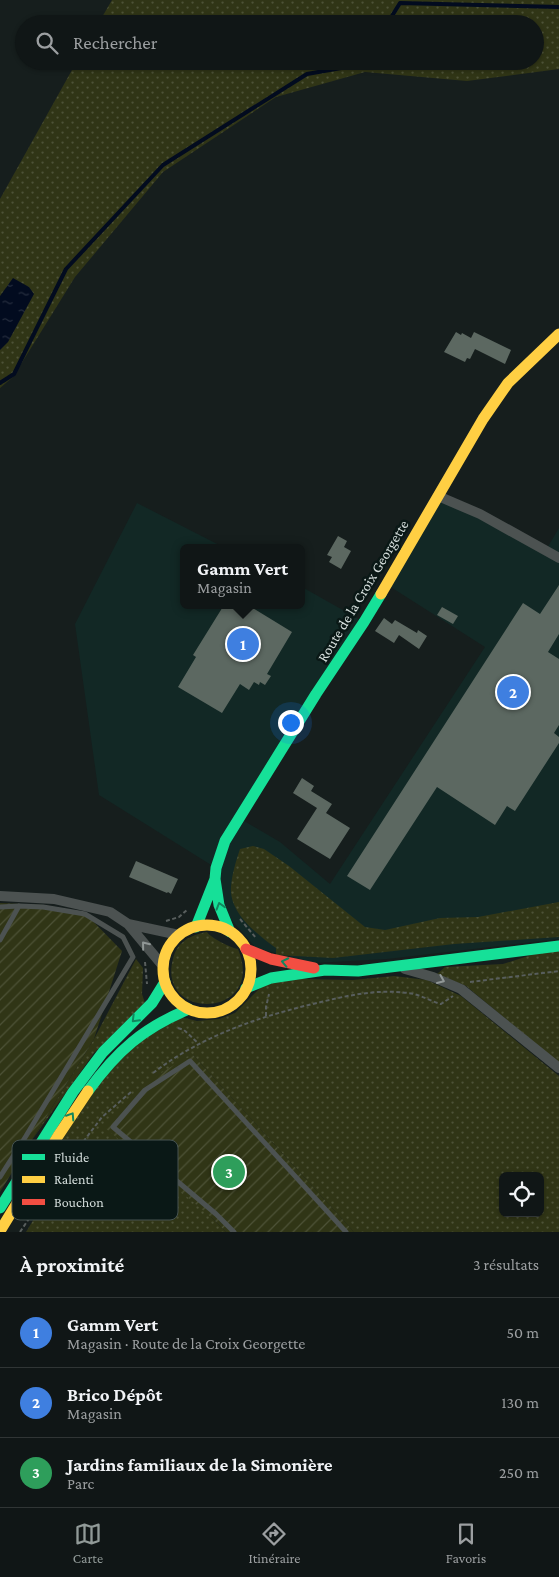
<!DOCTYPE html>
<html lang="fr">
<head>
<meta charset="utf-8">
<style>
  body { margin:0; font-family:"Crimson Pro",serif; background:#191f1f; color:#f1f3f6 }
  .controls { position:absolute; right:15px; bottom:15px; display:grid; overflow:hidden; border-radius:8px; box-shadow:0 1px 4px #0004 }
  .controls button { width:45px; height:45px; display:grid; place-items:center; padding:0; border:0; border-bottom:1px solid #303535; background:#101616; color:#f1f3f6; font:25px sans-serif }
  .you { position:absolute; left:290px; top:722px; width:18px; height:18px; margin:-12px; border:4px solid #fff; border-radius:50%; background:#1a73e8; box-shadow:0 0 0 8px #1a73e833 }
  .badge { display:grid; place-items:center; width:32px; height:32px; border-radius:50%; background:#919a98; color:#fff; font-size:16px; font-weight:700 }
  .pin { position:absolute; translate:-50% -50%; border:2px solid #fff; box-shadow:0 1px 5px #0006 }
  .popup { position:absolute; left:180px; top:544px; width:125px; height:65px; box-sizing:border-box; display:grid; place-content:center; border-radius:8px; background:#101616; filter:drop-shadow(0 1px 4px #0005); font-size:16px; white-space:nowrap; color:#9c9fa1 }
  .popup b { font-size:19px; color:#f1f3f6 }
  .popup::after { content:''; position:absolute; left:50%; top:100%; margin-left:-10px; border:10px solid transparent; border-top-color:#101616 }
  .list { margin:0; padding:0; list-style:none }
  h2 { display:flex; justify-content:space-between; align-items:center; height:65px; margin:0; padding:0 20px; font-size:21px }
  h2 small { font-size:16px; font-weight:400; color:#9c9fa1 }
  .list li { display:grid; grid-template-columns:32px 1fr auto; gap:15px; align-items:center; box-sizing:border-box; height:70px; padding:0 20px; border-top:1px solid #303535 }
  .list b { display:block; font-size:19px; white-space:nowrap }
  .list p { margin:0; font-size:16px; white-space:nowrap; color:#9c9fa1 }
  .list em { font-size:16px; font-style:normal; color:#9c9fa1 }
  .icon { flex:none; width:28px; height:28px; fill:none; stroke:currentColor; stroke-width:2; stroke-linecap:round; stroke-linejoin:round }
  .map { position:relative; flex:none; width:559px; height:1232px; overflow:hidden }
  .search { position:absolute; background:#101616; box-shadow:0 1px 4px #0004; left:15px; right:15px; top:15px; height:55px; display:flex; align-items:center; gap:12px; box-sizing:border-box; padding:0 18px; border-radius:28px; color:#9c9fa1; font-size:19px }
  .sheet { height:275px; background:#101616 }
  nav { display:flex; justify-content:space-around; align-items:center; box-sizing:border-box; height:70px; border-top:1px solid #303535; background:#101616; font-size:14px; color:#9c9fa1 }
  nav a { display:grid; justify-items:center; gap:2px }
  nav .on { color:#919a98 }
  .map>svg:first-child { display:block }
  .built { fill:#122825 }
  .grass { fill:url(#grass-dots); fill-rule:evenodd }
  .garden { fill:url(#garden-furrows) }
  .water { fill:url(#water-ripples) }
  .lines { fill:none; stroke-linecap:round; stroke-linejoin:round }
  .stream { stroke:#020b1f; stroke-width:4 }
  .building { fill:#5c6861 }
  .path { stroke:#585e5d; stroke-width:2; stroke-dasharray:4 2.5; stroke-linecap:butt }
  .lane { stroke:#4c5251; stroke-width:5 }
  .street { stroke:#4c5251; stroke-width:10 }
  .fast { stroke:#16e098; stroke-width:11 }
  .slow { stroke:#ffcf43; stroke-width:11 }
  .jam { stroke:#f24e42; stroke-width:11 }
  .oneway { stroke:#11865e }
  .oneway2 { stroke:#909796 }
  .labels { text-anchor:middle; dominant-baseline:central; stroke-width:5; stroke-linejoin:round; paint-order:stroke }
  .street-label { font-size:15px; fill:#d3dcda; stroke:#0a1816 }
  .key { fill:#0a1816; stroke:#465351; stroke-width:1 }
  .key-label { font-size:14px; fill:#d3dcda }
</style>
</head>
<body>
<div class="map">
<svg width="559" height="1232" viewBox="0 0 559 1232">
  <defs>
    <pattern id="grass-dots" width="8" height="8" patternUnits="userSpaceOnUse" patternTransform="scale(1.25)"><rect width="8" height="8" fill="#303516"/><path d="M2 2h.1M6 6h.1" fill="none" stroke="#4d5237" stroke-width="1.8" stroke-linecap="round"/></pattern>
    <pattern id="garden-furrows" width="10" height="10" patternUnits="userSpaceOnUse" patternTransform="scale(1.25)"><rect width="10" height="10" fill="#303516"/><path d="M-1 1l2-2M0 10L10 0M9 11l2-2" fill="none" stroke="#4d5237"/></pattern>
    <pattern id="water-ripples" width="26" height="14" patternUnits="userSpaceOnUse" patternTransform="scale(1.25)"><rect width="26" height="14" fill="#020b1f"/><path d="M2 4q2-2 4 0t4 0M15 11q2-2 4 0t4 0" fill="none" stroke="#262e3f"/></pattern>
  </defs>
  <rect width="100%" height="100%" fill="#161e1d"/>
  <path class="built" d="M438 496 546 550 559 528V939L387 959 315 963 256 948 228 916 216 868 99 795 75 624 137 503 225 548H184V605H302V587L364 622 239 818 280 842 330 884 485 647 386 584Z"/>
  <path class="grass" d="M112 0H559V69L467 81 365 72 276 97 163 172 75 277 13 377 0 388V199L77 61H535V24H98Z
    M253 846 264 849 289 866 365 927 385 930 440 918 478 917 559 902V937L454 944 333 958 276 955V948C257 934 229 913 231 887 232 874 236 861 240 849Z
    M207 932C211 938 231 948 238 949 267 1019 156 1022 173 959 177 942 190 935 207 932Z
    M559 946V1063L466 986 437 974 445 967 503 964Z
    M136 959 143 968 142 994 145 1003 94 1053 32 1140 94 1039Z
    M394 976 427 980 461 996 559 1076V1232H354L193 1055 211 1217 226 1232H26L60 1176 81 1153 45 1166 107 1072 129 1048 181 1017 197 1021 219 1019 235 1013 264 984 301 979 353 980ZM503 1176H540V1213H503Z"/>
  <path class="garden" d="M0 903 44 905 84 912 122 951 94 1039 0 1192Z
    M193 1055 354 1232H226L211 1217 104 1127C130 1094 156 1073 193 1055Z"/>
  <path class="water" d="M13 278 29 287 34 294 8 342 0 350V296Z"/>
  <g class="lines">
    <path class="stream" d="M387 24 400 3 559 7
      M0 383 14 374 66 269 163 165 307 74 364 64 365 61"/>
  </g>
  <path class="building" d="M456 332 461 335 462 333 471 338 474 332 511 350 505 364 475 349 470 359 467 358 465 362 444 352Z
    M338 536 347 541 344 547 351 551 341 569 329 562 332 557 327 555Z
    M559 585V634L548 652 559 659V725L554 733 559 737V743L515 811 507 806 495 825 437 787 370 890 347 876 523 603 540 614Z
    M224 605H248L292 632 267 674 271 676 265 685 260 682 259 685 254 682 249 690 240 684 222 713 178 687 196 657 193 655Z
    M442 607 458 616 453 624 437 615Z
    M384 618 392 624 395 620 417 633 418 630 427 636 419 649 399 635 394 643 375 631Z
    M302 778 314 786 311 791 332 804 326 813 350 828 330 859 297 839 317 808 293 793Z
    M136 861 178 879 171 894 168 892 167 893 129 877Z"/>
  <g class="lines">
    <path class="path" d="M240 919 256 938
      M166 921 179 917 188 909
      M145 962 147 984
      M470 982 559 971
      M266 1016V1007L269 994
      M178 1028 184 1030 199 1044
      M153 1073C203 1035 261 1016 321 1002 349 995 379 989 408 993 419 994 430 1001 441 1004L453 996
      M20 1232 61 1171 102 1117 131 1092"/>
    <path class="lane" d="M0 907 19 906 43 907 85 914 123 937 133 957 26 1136 0 1177
      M0 940 19 906
      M234 1232 216 1214 113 1127 145 1090 190 1061 346 1232"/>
    <path class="street" d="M438 496 480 514 559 558
      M0 896 54 899 110 912 128 924 179 935
      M128 924 163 966
      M405 969 433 977 461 989 559 1068"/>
    <path class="fast" d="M215 879 219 905 230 932
      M196 927 215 879 216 868 225 841 316 694 364 622 381 594
      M246 988 271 978 325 970 358 971 559 946
      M88 1091C117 1051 143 1028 189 1009
      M0 1208 73 1092 103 1052 152 1003 165 982"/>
    <path class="slow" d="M381 594 483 419 508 383 559 334
      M163 969a44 44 0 1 1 88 0a44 44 0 1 1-88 0Z
      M0 1231 58 1136 88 1091"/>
    <path class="jam" d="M246 949 271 959 314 968"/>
  </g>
  <defs><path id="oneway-chevron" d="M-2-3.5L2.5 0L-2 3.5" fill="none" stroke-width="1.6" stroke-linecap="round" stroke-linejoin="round" transform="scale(1.25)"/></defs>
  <g class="oneway">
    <use href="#oneway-chevron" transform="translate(220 906) rotate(-107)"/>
    <use href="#oneway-chevron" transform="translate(285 962) rotate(-168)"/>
    <use href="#oneway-chevron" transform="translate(135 1019) rotate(135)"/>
    <use href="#oneway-chevron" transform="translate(71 1116) rotate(-57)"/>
  </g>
  <g class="oneway2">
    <use href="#oneway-chevron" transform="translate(145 945) rotate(-129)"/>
    <use href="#oneway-chevron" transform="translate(441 980) rotate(23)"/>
  </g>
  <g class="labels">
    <g class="street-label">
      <text transform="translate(363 591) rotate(-59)">Route de la Croix Georgette</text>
    </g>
  </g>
  <rect x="12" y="1140" width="166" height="80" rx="8" class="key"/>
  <rect x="22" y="1154" width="23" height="6" fill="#16e098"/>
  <rect x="22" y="1176" width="23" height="7" fill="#ffcf43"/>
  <rect x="22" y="1199" width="23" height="6" fill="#f24e42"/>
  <g class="key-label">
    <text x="54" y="1162">Fluide</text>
    <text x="54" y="1184">Ralenti</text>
    <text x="54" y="1207">Bouchon</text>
  </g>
</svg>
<div class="controls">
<button><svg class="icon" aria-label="locate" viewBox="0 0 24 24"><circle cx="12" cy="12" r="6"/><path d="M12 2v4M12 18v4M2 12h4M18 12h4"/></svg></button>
</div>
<div class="you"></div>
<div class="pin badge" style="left:243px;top:644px;background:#3f7fe0">1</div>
<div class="popup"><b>Gamm Vert</b>Magasin</div>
<div class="pin badge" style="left:513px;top:692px;background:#3f7fe0">2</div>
<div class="pin badge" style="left:229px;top:1172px;background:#2e9e5b">3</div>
<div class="search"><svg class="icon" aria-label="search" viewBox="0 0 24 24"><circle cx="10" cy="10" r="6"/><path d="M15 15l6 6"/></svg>Rechercher</div>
</div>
<section class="sheet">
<h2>À proximité<small>3 résultats</small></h2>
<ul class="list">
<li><span class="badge" style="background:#3f7fe0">1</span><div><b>Gamm Vert</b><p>Magasin · Route de la Croix Georgette</p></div><em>50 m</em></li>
<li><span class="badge" style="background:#3f7fe0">2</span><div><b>Brico Dépôt</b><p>Magasin</p></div><em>130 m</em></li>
<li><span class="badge" style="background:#2e9e5b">3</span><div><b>Jardins familiaux de la Simonière</b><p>Parc</p></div><em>250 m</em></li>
</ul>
</section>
<nav>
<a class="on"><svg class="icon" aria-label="map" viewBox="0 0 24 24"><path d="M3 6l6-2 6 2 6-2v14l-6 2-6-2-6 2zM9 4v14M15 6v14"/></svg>Carte</a>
<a><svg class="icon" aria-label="directions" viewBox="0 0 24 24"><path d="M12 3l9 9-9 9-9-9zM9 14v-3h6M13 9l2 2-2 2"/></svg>Itinéraire</a>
<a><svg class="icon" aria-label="saved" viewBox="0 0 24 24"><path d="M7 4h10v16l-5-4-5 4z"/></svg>Favoris</a>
</nav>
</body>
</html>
